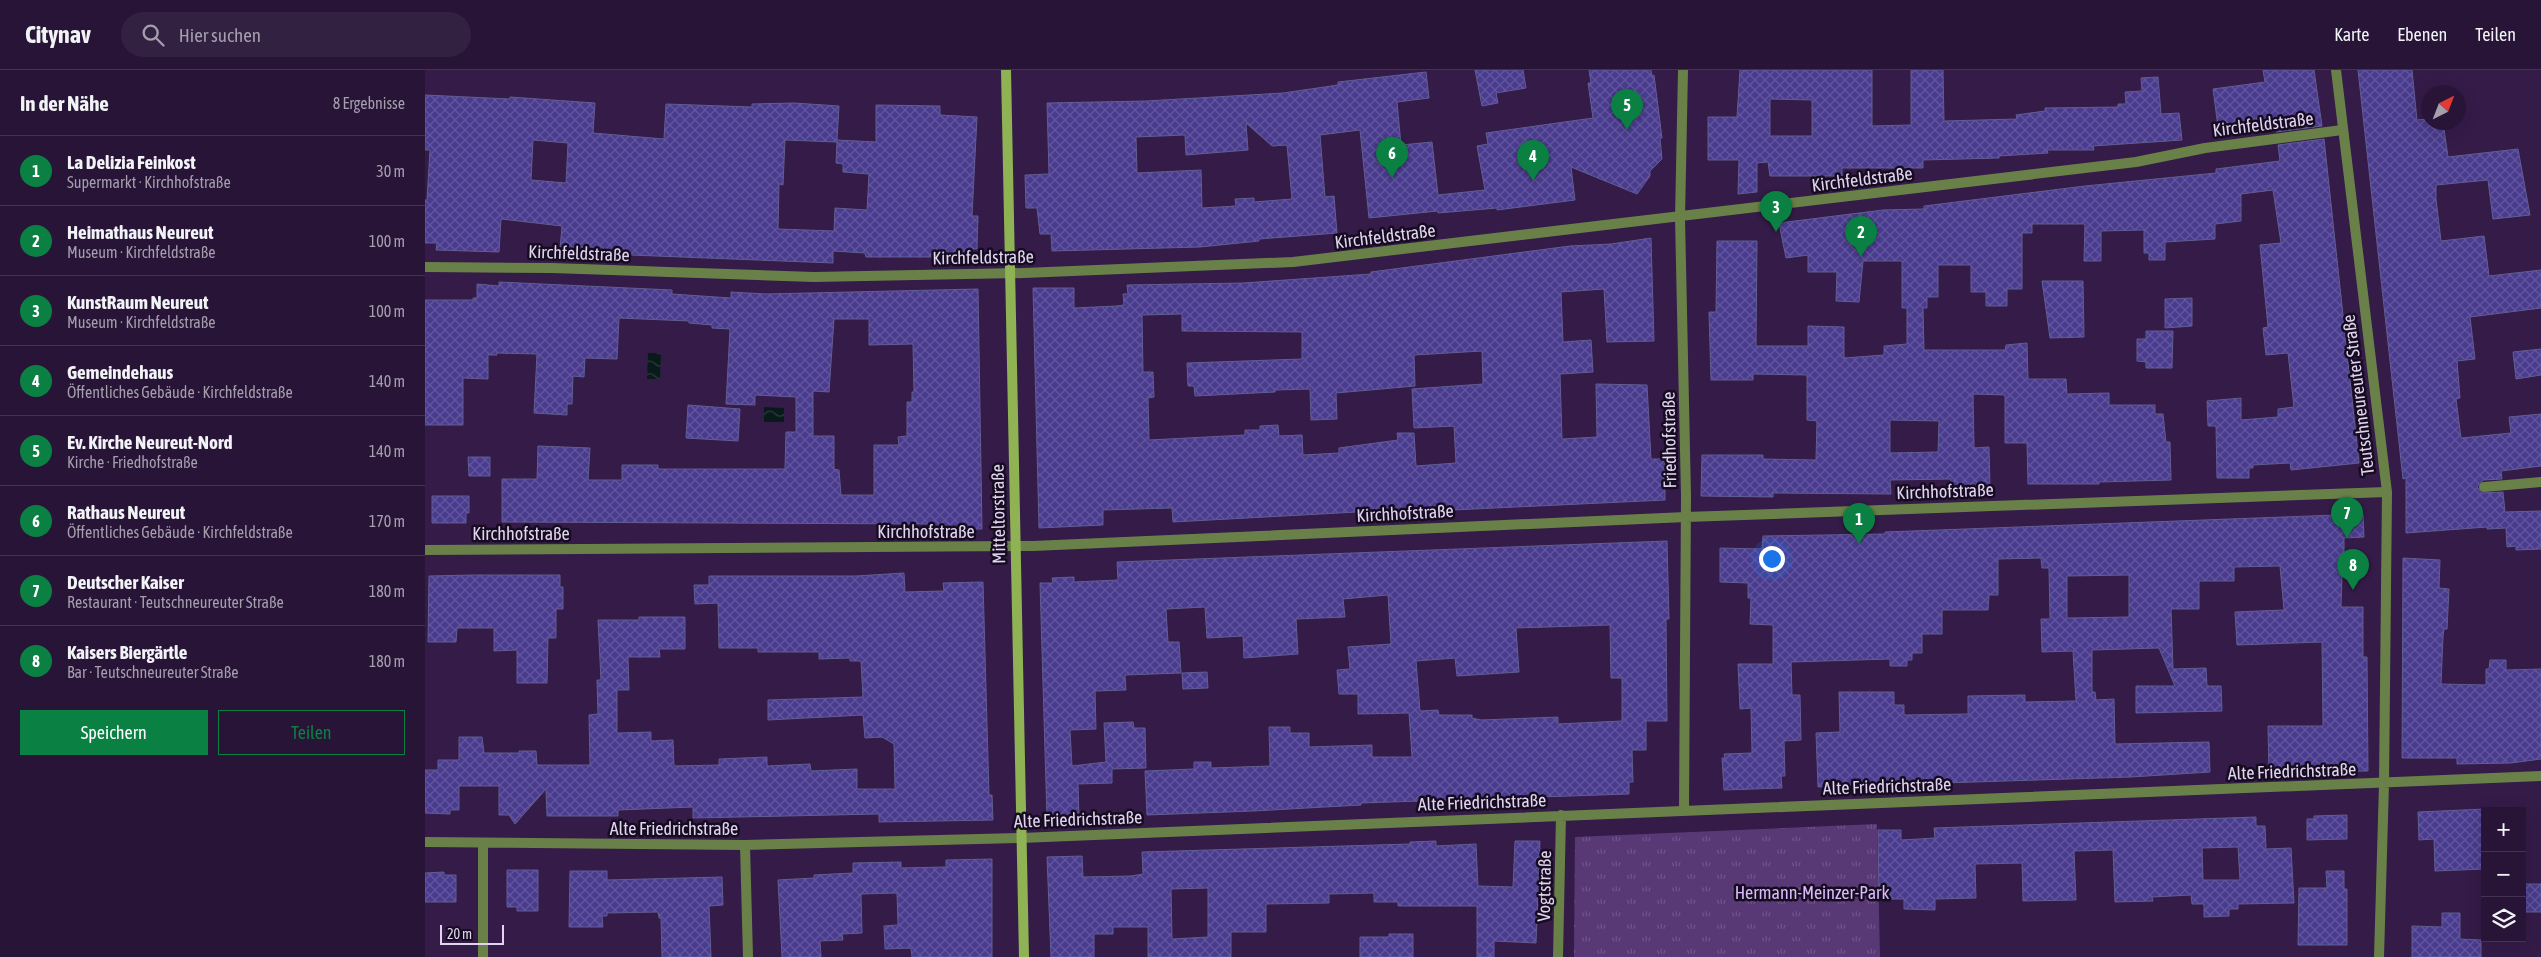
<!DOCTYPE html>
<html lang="de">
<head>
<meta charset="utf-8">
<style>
  body { margin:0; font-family:"Asap Condensed",sans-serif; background:#332142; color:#f1f3f6 }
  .controls { position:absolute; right:15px; bottom:15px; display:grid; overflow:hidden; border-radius:0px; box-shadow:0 5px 20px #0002 }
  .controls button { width:45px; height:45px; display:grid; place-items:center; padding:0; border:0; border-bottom:1px solid #433351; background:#271436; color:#f1f3f6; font:25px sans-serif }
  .compass { position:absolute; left:1996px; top:15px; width:45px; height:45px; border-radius:50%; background:#271436; box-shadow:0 5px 20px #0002; rotate:42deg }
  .scale { position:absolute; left:15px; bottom:12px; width:64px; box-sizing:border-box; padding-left:5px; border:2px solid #e2d4f1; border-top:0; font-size:14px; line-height:18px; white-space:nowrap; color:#e2d4f1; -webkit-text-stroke:4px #160c20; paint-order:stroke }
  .you { position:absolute; left:1346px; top:488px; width:18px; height:18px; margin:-12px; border:4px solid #fff; border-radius:50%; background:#1a73e8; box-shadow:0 0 0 8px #1a73e833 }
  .badge { display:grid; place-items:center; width:32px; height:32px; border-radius:50%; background:#0b8043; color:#fff; font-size:16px; font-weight:700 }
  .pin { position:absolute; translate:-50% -41px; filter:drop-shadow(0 1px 2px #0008) }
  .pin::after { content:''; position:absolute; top:26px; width:18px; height:15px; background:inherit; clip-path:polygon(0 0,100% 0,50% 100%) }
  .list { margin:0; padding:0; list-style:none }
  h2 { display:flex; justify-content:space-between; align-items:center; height:65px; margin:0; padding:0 20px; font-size:21px }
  h2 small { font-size:16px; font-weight:400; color:#a49ead }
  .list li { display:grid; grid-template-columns:32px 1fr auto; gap:15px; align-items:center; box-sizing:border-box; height:70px; padding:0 20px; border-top:1px solid #433351 }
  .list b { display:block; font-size:19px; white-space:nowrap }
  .list p { margin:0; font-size:16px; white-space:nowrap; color:#a49ead }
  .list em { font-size:16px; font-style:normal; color:#a49ead }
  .actions { display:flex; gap:10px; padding:15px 20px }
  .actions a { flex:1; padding:11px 0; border:1px solid #0b8043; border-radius:0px; text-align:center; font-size:18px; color:#0b8043 }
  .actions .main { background:#0b8043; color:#fff }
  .icon { flex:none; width:28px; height:28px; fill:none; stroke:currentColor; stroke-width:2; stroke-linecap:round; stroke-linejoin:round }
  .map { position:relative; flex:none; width:2116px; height:887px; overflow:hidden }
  header { display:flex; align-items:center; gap:30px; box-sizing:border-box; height:70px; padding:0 25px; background:#271436; border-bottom:1px solid #433351 }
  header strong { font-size:24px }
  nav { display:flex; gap:28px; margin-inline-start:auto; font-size:18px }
  .search { width:350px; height:45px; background:#332142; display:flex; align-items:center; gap:12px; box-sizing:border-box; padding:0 18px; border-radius:28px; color:#a49ead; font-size:19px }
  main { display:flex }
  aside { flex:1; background:#271436 }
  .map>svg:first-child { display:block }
  .park { fill:url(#park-tufts) }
  .water { fill:url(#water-waves) }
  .building { fill:url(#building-cross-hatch); stroke:#615d92; fill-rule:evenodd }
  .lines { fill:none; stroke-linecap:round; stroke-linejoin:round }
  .street { stroke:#698148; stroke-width:10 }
  .secondary { stroke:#8eb254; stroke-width:10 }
  .labels { text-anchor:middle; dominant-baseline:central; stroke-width:5; stroke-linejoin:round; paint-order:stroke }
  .street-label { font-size:18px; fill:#e2d4f1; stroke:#160c20 }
  .park-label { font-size:18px; fill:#dabafb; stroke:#160c20 }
</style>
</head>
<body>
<header>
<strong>Citynav</strong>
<div class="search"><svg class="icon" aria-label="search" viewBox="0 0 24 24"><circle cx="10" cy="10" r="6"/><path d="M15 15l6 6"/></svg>Hier suchen</div>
<nav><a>Karte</a><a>Ebenen</a><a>Teilen</a></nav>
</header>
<main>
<aside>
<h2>In der Nähe<small>8 Ergebnisse</small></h2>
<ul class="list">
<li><span class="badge">1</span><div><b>La Delizia Feinkost</b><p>Supermarkt · Kirchhofstraße</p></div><em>30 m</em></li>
<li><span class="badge">2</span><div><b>Heimathaus Neureut</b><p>Museum · Kirchfeldstraße</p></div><em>100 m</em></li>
<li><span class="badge">3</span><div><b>KunstRaum Neureut</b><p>Museum · Kirchfeldstraße</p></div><em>100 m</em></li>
<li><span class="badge">4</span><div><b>Gemeindehaus</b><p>Öffentliches Gebäude · Kirchfeldstraße</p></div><em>140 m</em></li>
<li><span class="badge">5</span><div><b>Ev. Kirche Neureut-Nord</b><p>Kirche · Friedhofstraße</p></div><em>140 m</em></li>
<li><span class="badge">6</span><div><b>Rathaus Neureut</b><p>Öffentliches Gebäude · Kirchfeldstraße</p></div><em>170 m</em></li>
<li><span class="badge">7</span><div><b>Deutscher Kaiser</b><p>Restaurant · Teutschneureuter Straße</p></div><em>180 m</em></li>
<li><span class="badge">8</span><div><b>Kaisers Biergärtle</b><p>Bar · Teutschneureuter Straße</p></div><em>180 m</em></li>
</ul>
<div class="actions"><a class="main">Speichern</a><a>Teilen</a></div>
</aside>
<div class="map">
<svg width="2116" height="887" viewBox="0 0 2116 887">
  <defs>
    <pattern id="park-tufts" width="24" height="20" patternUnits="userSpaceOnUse" patternTransform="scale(1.25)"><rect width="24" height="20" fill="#593876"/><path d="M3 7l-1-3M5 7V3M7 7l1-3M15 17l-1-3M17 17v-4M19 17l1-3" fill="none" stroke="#71548a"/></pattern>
    <pattern id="water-waves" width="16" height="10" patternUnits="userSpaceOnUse" patternTransform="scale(1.25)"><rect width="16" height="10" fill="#081b1a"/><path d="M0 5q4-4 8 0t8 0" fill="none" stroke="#2c3b3c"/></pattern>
    <pattern id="building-cross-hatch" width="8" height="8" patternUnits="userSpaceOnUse" patternTransform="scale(1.25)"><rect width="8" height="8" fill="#493b8d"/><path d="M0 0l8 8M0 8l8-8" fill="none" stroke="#63569e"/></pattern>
  </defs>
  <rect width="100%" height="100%" fill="#341b48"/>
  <path class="park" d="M1452 754 1455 887H1149L1150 767Z"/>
  <path class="water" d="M223 283H236L235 309H222Z
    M339 337 359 338V352H339Z"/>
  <path class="building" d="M1050 0H1098L1101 18 1071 23 1073 33 1057 36Z
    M1164 0H1226L1227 6 1229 5 1237 68H1235L1237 89 1225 101V106L1212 124 1146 97 1150 130 1072 140V138L1013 143V141L944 148 935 60 895 65 900 127 909 126 912 163 834 169V171L775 177 627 181 626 164H615L612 138H601L600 105 624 104 622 33 721 31 858 23 913 15V12L1001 2 1004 28 972 32 976 75 1007 72 1013 125 1060 120 1052 76 1063 74 1061 63 1168 48 1163 13H1166ZM821 53 847 76 862 75 867 129 829 132V128L810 129 811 136 777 138 776 100 712 103 711 67 760 65 761 85 823 80Z
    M1315 0H1447V56L1486 55V0H1518L1519 51 1592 49 1591 45 1620 41V38L1693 37V34H1701L1700 22 1717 21 1716 8 1733 7 1736 44 1754 43 1757 70 1668 76 1669 80H1622L1623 83 1574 86V88L1498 90V98H1417V106H1345L1343 92 1332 93V122L1313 124 1314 90H1283V47H1312ZM1345 29 1387 30V66H1345Z
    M1838 0H1889L1897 56 1851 62V56L1838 58 1837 52 1793 57 1788 19 1840 12Z
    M1933 0H1987L1992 50 2004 49V52H2018L2023 87 2093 79 2105 145 2068 149 2063 110 2011 115V129L2016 171 2059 166 2064 206 2116 200V238L2045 247 2050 289 2032 291 2035 328 2031 329 2036 368 2086 363 2084 347 2116 344V396L2076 401 2077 409 2058 410 2052 417 2057 423 2078 422 2080 442 2116 441V479L2091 480V476L2082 477 2081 458 2062 459V457L1981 463V408L1978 409Z
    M0 25 85 29V27L170 33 168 63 239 69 241 34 327 37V34L369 33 414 36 412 70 451 72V35L515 36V45L552 47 547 146H553L552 179H545V186L520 187H441L440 183 408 181V193L155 183V181L135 179 137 156 76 149 74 182 11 180 12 173H0V130H2L5 80H0ZM108 70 143 73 141 113 106 110ZM360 70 412 72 411 93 418 94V102L444 104 442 140 410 138 409 161 353 159 354 114 358 115Z
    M1899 69 1934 393 1866 400 1865 393 1828 395V398H1824V408H1792L1791 356H1783L1782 331 1816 328V350L1853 347V339L1869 337 1863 283 1841 285 1838 258 1843 257 1835 175 1856 173 1848 120 1816 124V151L1790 154V169L1740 172V190H1724V183H1719V160L1676 161V191H1659L1660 154H1607V163H1597V219H1582V236H1561V222H1546V195H1513V227H1502V238H1498L1499 280H1580L1581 275 1602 273 1603 309H1641L1642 324 1684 323V335H1730V344H1738L1741 372H1745L1746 410 1674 412V414H1603L1602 373H1580V325L1548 324 1549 378 1564 377 1565 418H1526V409L1465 410 1466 424 1348 423V427L1276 426 1277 385H1338V389L1391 390 1392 351 1382 350V305L1328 304V310H1286L1284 242H1291L1292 171H1332L1331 276H1383V256L1419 257V288L1459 285V276L1482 274V238H1477V191H1438L1434 232 1411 231 1412 202H1383V185L1361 188 1354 153 1458 140 1499 139V136L1660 116 1791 103V99L1855 91 1853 75ZM1465 350 1514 351 1513 382 1465 383Z
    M1226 168 1229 271 1182 272 1179 219 1136 222 1138 272 1166 270 1168 302 1135 304 1137 369 1172 367 1171 314 1222 315 1226 389H1240V430L1006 441V438L748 452 747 438 678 440V455L614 458 608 218H649V238L691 236 699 235 698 224H703L702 215 818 213 946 204V202L1145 176 1186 174ZM757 244V261L877 262V289L762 293 763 316H769L770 326 850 322V320L885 319 886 350 912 349 911 323 990 316 989 285 1057 281 1058 314 987 319 989 358 1029 356 1031 393 991 396 989 363H972L973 370 914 378V383L878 385 877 365 854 366 853 355 835 356V360H820V365L724 370 723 328 729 327 728 302H718L717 245Z
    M1617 211H1658L1659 267 1625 268Z
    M74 212 247 220V224L306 228V222L341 224 553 219 557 459H506V454L77 452V409H112L113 376 165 378 163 410H197V395H233V399H360L361 362H371V327L330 325V335L301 334 305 259 287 258V255L264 253V251L194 248 192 289 160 288 159 307 148 306 147 334H142V345L109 343 112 284 71 283 72 285H63V309L38 308V355H0V230H48V228H52V214L74 216ZM409 249H444V275L488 274 489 322H487V332H482V366L473 367 474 375H449V425H416L414 400 409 399V366H388V321L404 322Z
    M1767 228V256L1740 258V229Z
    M1721 261H1748L1747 298H1721V292L1712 291V269H1721Z
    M2116 279V305L2091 309 2088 282Z
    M263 335 315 339 313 371 261 368Z
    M43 387H65V406H44Z
    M7 426H44V443H41V453H7Z
    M1938 444 1939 467 1919 468V486L1939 487V504H1917L1916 537H1938V587H1942L1943 701 1844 702 1843 656H1898L1897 572 1812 575 1810 542 1859 540 1855 496 1809 497V511H1774V539H1746L1748 599 1781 598 1782 616H1796L1797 641 1711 643V616H1750L1734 578 1667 580V622H1670L1671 630 1689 629 1690 674 1784 672 1785 702 1706 707 1393 717 1391 663 1415 662 1414 622H1469V635H1479V645L1543 644V626L1600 625V632L1651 631 1648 581 1617 582 1616 549H1625L1624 498H1617L1616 488 1573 489V525H1564L1563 540H1517V564H1497V583H1487V590H1482V596H1465V589L1366 592 1367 625H1375L1376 670 1359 671 1360 706H1356L1357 718 1299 720 1297 688H1300L1299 684 1327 683 1326 638 1315 639 1313 594H1348V555L1325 554 1326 528H1323V513L1295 512V478L1337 479 1338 466 1460 464V462ZM1704 505V547L1642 548V506Z
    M1242 471 1244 549H1241L1242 651H1221V680H1207L1208 712H1204V724L936 733V735L828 741 722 745 720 701 769 699V692H786V698L845 696 844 657H865V663H884V677L947 675V687H987L984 643 933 644V624H914L912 600 925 599 923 577 966 574 963 525 918 529 920 547 871 549 873 584 819 588 818 566 782 568 780 537 741 539 743 572H754L756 603 700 605 701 620 670 621 671 659 645 660 647 696 681 692 679 653 708 652 709 658H720L721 698 687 699V713L653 714 654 748H622L615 513H628L627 508 649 507V512L693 510 692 492ZM1185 555 1186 608H1197V651L1133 654V647L1056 650 1047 648V645H1014L1013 640 995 641 991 591 1030 588 1032 606 1094 602 1091 558Z
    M1978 488 2015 490 2014 518 2024 519 2022 559H2019L2018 566 2016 614 2061 615V599H2064L2065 590H2081V600L2116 599V689L2086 693 2032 694V688H1977Z
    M479 503 480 522 519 521 518 513 558 512 564 725H567L568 750 454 752V744L268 748V737L193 740V746H122L121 719 90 754 84 745H74V716H34V740H25V744L0 743V700H13V690H34V667H57L59 683H94V681H111L112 695H165L164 645 173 644 172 610H176L173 550H214V547H260V579H234L235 587H203L204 620H192V663L226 662V671L248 670 249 696 294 695V689L342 687V696L385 694 386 701 432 699V719H470L469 674 457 667 440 668 438 645 343 650V630L438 627 436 591H425V588L394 589V582H333V578H294L293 533 270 534 269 515H284V506H431Z
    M48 505H135V517H138V539H131V568H123L122 613H92V580L69 581V558H32L31 572H3L4 506Z
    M782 602 783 618 758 619 757 603Z
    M2060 739V799L2010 801 2009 769 1994 770 1993 742Z
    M1922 745V769L1882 770V749H1889V746Z
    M1831 747V756H1840L1841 779 1866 778 1869 833 1813 834V839H1804V846L1779 847V834H1767L1766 825 1727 827 1728 831 1690 832 1688 780 1649 781 1651 830 1598 831 1597 793 1550 794 1551 828 1510 829V840L1479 839V829H1454L1453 760H1476V770L1510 768 1509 758ZM1813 777 1815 810H1778L1777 778Z
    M1011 771V776L1051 774 1053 816 1088 817 1090 771H1115L1111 873 1069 871V887H1052V836H973V832H949V823L904 824V833L841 834V862H806V887H723V857H688V864H669V887H626L622 787 657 786 658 807 706 806 718 804 717 782 985 774V772ZM783 818V867L747 869 746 819Z
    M567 789V887H487L486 878 460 879 459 856 473 855 472 823 436 824 437 863 417 864 418 870 395 871 396 887H357L353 810 389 808V805L428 803V793L476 792V798L521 797V790Z
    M82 800H113V841H92V837H82Z
    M145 801H182V810L297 807 298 835 284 836 286 887H237L236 848H234L233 842 182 843V846H177L178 857H144Z
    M1901 801H1919V819H1922V875H1873L1874 818H1902Z
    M19 802V805H31V832H0V803Z
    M2098 814H2116V842H2098Z
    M2017 843H2035V869L2056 870V887H1987V856L2017 857Z
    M964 864H988V887H935V867H964Z"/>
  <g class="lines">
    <path class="street" d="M1258 0 1255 148 1261 426 1259 740
      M1911 0 1962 422 1959 714 1954 887
      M0 197 127 198 389 207 599 203 868 192 1711 92 1780 78 1917 60
      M2059 417 2116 412
      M0 480 608 476 1261 447 1962 422
      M0 772 320 775 596 768 2116 706
      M320 775 323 887
      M58 887V773
      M1133 887 1136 745"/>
    <path class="secondary" d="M581 0 599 887"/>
  </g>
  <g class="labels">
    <g class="street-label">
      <text transform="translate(1838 54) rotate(-7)">Kirchfeldstraße</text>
      <text transform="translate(1437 109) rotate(-7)">Kirchfeldstraße</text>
      <text transform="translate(960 166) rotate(-7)">Kirchfeldstraße</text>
      <text transform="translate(154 183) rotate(2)">Kirchfeldstraße</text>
      <text transform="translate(558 187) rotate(-1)">Kirchfeldstraße</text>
      <text transform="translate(1933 325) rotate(-97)">Teutschneureuter Straße</text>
      <text transform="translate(1244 370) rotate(-91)">Friedhofstraße</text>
      <text transform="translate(1520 421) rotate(-2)">Kirchhofstraße</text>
      <text transform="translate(980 443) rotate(-3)">Kirchhofstraße</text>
      <text transform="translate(573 444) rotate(-91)">Mitteltorstraße</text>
      <text x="501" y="461">Kirchhofstraße</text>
      <text x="96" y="463">Kirchhofstraße</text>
      <text transform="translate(1867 701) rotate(-2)">Alte Friedrichstraße</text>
      <text transform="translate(1462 716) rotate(-2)">Alte Friedrichstraße</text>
      <text transform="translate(1057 732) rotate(-2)">Alte Friedrichstraße</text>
      <text transform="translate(653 749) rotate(-2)">Alte Friedrichstraße</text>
      <text x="249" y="758">Alte Friedrichstraße</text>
      <text transform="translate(1119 816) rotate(-89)">Vogtstraße</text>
    </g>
    <g class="park-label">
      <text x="1387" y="822">Hermann-Meinzer-Park</text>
    </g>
  </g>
</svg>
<div class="controls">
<button>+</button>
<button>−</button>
<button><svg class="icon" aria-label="layers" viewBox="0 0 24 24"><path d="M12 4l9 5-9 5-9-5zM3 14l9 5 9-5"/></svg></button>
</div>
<svg class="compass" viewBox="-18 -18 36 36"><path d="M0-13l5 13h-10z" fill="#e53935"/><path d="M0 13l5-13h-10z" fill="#a49ead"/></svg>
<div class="scale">20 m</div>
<div class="you"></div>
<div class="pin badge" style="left:1434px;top:474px">1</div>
<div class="pin badge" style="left:1436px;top:187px">2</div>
<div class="pin badge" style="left:1351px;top:162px">3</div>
<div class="pin badge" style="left:1108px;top:111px">4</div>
<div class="pin badge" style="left:1202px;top:60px">5</div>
<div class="pin badge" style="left:967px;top:108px">6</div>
<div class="pin badge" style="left:1922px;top:468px">7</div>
<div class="pin badge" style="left:1928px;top:520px">8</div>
</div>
</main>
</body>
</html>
